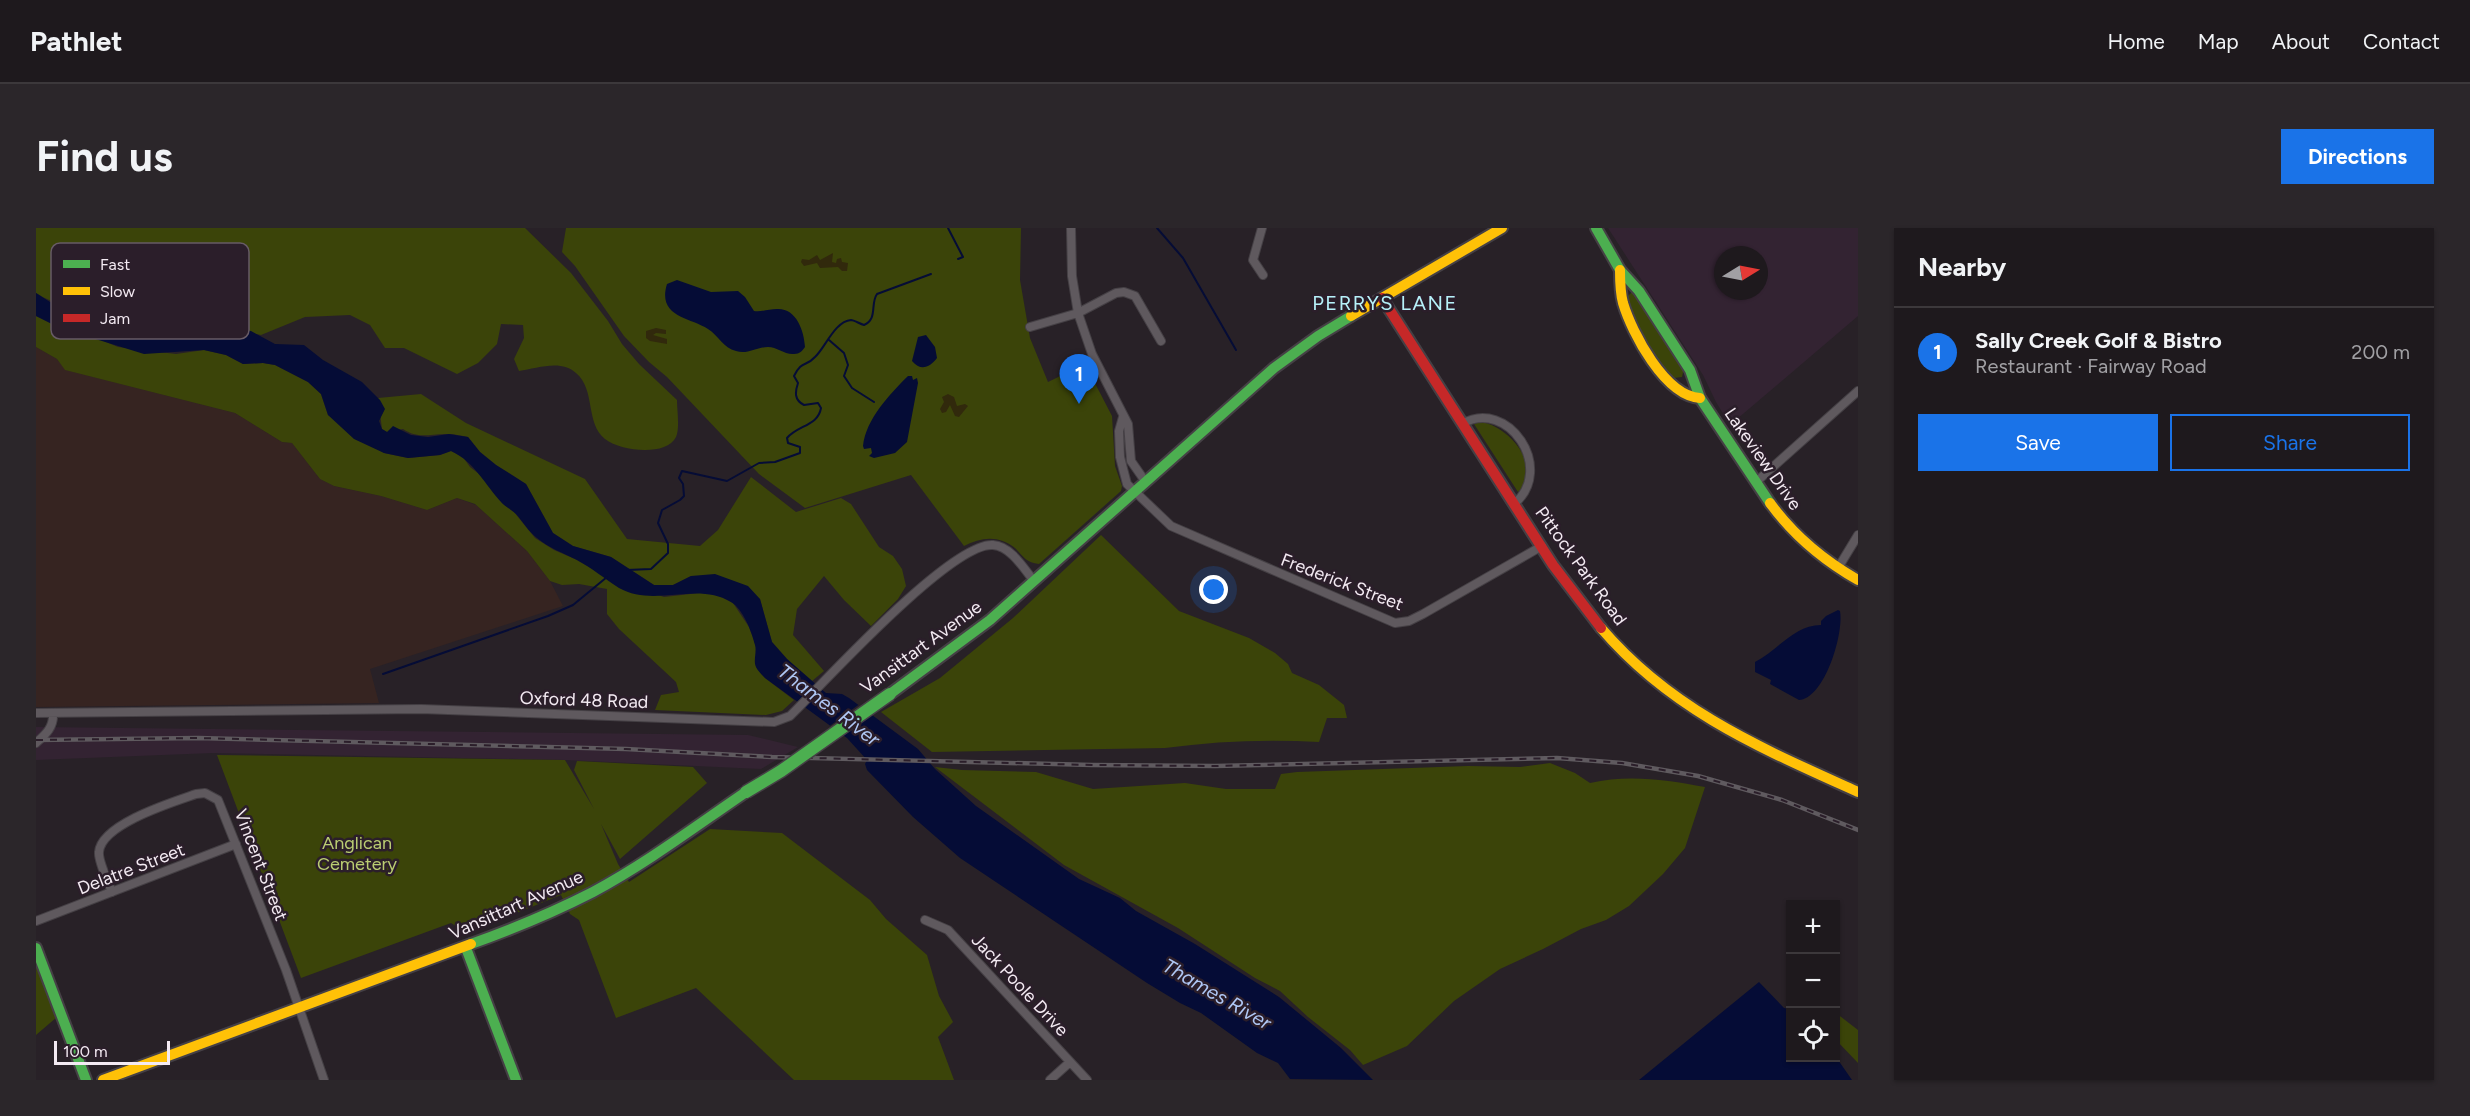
<!DOCTYPE html>
<html lang="en">
<head>
<meta charset="utf-8">
<style>
  body { margin:0; font-family:Figtree,sans-serif; background:#2b262a; color:#f1f3f6 }
  .controls { position:absolute; right:18px; bottom:18px; display:grid; overflow:hidden; border-radius:0px; box-shadow:0 2px 4px #0004 }
  .controls button { width:54px; height:54px; display:grid; place-items:center; padding:0; border:0; border-bottom:2px solid #3c383b; background:#1e191d; color:#f1f3f6; font:30px sans-serif }
  .compass { position:absolute; left:1678px; top:18px; width:54px; height:54px; border-radius:50%; background:#1e191d; box-shadow:0 2px 4px #0004; rotate:80deg }
  .scale { position:absolute; left:18px; bottom:15px; width:116px; box-sizing:border-box; padding-left:6px; border:3px solid #f3eaf2; border-top:0; font-size:16px; line-height:21px; white-space:nowrap; color:#f3eaf2; -webkit-text-stroke:4px #2b1e2a; paint-order:stroke }
  .you { position:absolute; left:1178px; top:362px; width:21px; height:21px; margin:-15px; border:4px solid #fff; border-radius:50%; background:#1a73e8; box-shadow:0 0 0 9px #1a73e833 }
  .badge { display:grid; place-items:center; width:39px; height:39px; border-radius:50%; background:#1a73e8; color:#fff; font-size:20px; font-weight:700 }
  .pin { position:absolute; translate:-50% -50px; filter:drop-shadow(0 2px 3px #0008) }
  .pin::after { content:''; position:absolute; top:32px; width:21px; height:18px; background:inherit; clip-path:polygon(0 0,100% 0,50% 100%) }
  .list { margin:0; padding:0; list-style:none }
  h2 { display:flex; justify-content:space-between; align-items:center; height:78px; margin:0; padding:0 24px; font-size:26px }
  h2 small { font-size:20px; font-weight:400; color:#a1a0a4 }
  .list li { display:grid; grid-template-columns:39px 1fr auto; gap:18px; align-items:center; box-sizing:border-box; height:90px; padding:0 24px; border-top:2px solid #3c383b }
  .list b { display:block; font-size:22px; white-space:nowrap }
  .list p { margin:0; font-size:20px; white-space:nowrap; color:#a1a0a4 }
  .list em { font-size:20px; font-style:normal; color:#a1a0a4 }
  .actions { display:flex; gap:12px; padding:18px 24px }
  .actions a { flex:1; padding:14px 0; border:2px solid #1a73e8; border-radius:0px; text-align:center; font-size:21px; color:#1a73e8 }
  .actions .main { background:#1a73e8; color:#fff }
  .icon { flex:none; width:33px; height:33px; fill:none; stroke:currentColor; stroke-width:2; stroke-linecap:round; stroke-linejoin:round }
  .map { position:relative; flex:none; width:1822px; height:852px; overflow:hidden; border-radius:0px }
  header { display:flex; align-items:center; gap:36px; box-sizing:border-box; height:84px; padding:0 30px; background:#1e191d; border-bottom:2px solid #3c383b }
  header strong { font-size:28px }
  nav { display:flex; gap:33px; margin-inline-start:auto; font-size:21px }
  .intro { display:flex; align-items:center; justify-content:space-between; box-sizing:border-box; height:144px; padding:0 36px }
  h1 { margin:0; font-size:42px }
  .button { padding:15px 27px; border-radius:0px; background:#1a73e8; color:#fff; font-size:21px; font-weight:700 }
  main { display:flex; gap:36px; padding:0 36px }
  aside { flex:1; background:#1e191d; border-radius:0px; box-shadow:0 2px 4px #0004 }
  .map>svg:first-child { display:block }
  .built { fill:#332332; fill-rule:evenodd }
  .industrial { fill:#362421 }
  .green { fill:#3b4409 }
  .sand { fill:#31290c }
  .water { fill:#050c36 }
  .pier { fill:#282127 }
  .lines { fill:none; stroke-linecap:round; stroke-linejoin:round }
  .stream { stroke:#050c36; stroke-width:2 }
  .street-casing { stroke:#454045; stroke-width:10 }
  .fast-casing { stroke:#454045; stroke-width:14 }
  .slow-casing { stroke:#454045; stroke-width:14 }
  .jam-casing { stroke:#454045; stroke-width:14 }
  .street { stroke:#5f595e; stroke-width:8 }
  .fast { stroke:#4caf50; stroke-width:10 }
  .slow { stroke:#ffc107; stroke-width:10 }
  .jam { stroke:#c62828; stroke-width:10 }
  .rail-casing { stroke:#5f5a5f; stroke-width:4.5 }
  .rail { stroke:#2b1e2a; stroke-width:2; stroke-dasharray:7; stroke-linecap:butt }
  .fast-bridge-casing { stroke:#454045; stroke-width:15; stroke-linecap:butt }
  .fast-bridge { stroke:#4caf50; stroke-width:12 }
  .labels { text-anchor:middle; dominant-baseline:central; stroke-width:5; stroke-linejoin:round; paint-order:stroke }
  .street-label { font-size:18px; fill:#f3eaf2; stroke:#2b1e2a }
  .park-label { font-size:18px; fill:#bacd72; stroke:#2b1e2a }
  .neighbourhood-label { font-size:20px; letter-spacing:1.5px; fill:#b6f1f9; stroke:#2b1e2a }
  .water-label { font-size:20px; font-style:italic; fill:#afc7f5; stroke:#2b1e2a }
  .key { fill:#2b1e2a; stroke:#675b66; stroke-width:1.5 }
  .key-label { font-size:16px; fill:#f3eaf2 }
</style>
</head>
<body>
<header>
<strong>Pathlet</strong>
<nav><a>Home</a><a>Map</a><a>About</a><a>Contact</a></nav>
</header>
<div class="intro"><h1>Find us</h1><a class="button">Directions</a></div>
<main>
<div class="map">
<svg width="1822" height="852" viewBox="0 0 1822 852">
  <rect width="100%" height="100%" fill="#282127"/>
  <path class="built" d="M1572 0H1822V88L1694 197 1680 174 1667 147ZM1687 27H1723V63H1687Z
    M0 499 712 507 762 519 725 541 529 532 177 525 0 532Z"/>
  <path class="industrial" d="M0 119 21 131 30 142 199 185 246 214 256 215 284 251 298 258 345 268 391 282 421 270 440 277 491 323 514 353 527 378 334 441 343 475 0 479Z"/>
  <path class="green" d="M0 0H489L535 45 572 93 586 116 603 136 641 172C641 182 644 200 640 209 630 229 584 223 569 211 549 195 560 162 540 145 526 131 501 140 483 143L478 131 488 110 487 97 465 96 461 116 442 135 421 146 368 120H349L334 97 314 87 269 89 225 107 172 96 63 90C43 80 20 78 0 65Z
    M530 0H985L984 52 994 110 1012 154 1049 136 1076 188 1079 238 1086 258 1085 263 1003 336C990 335 987 328 979 320 963 307 945 309 928 318L875 247 769 280 723 246 631 149 613 134 588 108 539 38 526 24Z
    M1596 64 1600 66 1648 140 1646 149 1638 150C1615 129 1601 98 1591 69Z
    M0 88 24 100 63 111 82 119 140 126 168 122 190 127 207 136 227 135 239 137 272 154 285 166 292 187 348 225 372 230 404 227 415 223 427 229 434 239 447 249 466 275 478 284 499 310 518 322 539 331 571 349 628 369 663 365 679 366 697 375 713 399 720 418V439L729 450 758 472 746 483 730 487 619 482 625 467 643 464 640 454 583 401 571 386V361L543 356 526 357 514 353 491 323 439 276 421 270 391 282 345 268 298 258 284 251 256 215 246 214 199 185 29 142 21 131 0 119Z
    M385 166 430 195 549 251 591 311 664 318 682 302 715 249 760 284 805 270 815 276 843 319 857 328 866 341 870 358 862 371 835 398 808 372 788 348 761 381 757 407 788 443 776 453 751 431 736 414 724 371 655 348 637 357H618L575 329 537 318 517 305 490 256 460 237 444 224 432 209C426 208 419 206 413 206 395 205 383 212 367 201L351 204 346 201 342 170Z
    M1445 194C1473 198 1508 239 1482 264L1438 196Z
    M1065 307 1143 383 1213 410 1239 425 1252 436 1256 445 1283 457 1308 477 1311 490H1291L1283 514C1232 511 1180 513 1129 520L896 524 845 484 904 450 977 390Z
    M181 527 529 532 558 581 538 542 541 533 657 539 671 555 584 631 565 596 582 636 593 654 674 601 746 605 834 672 850 691 891 727 903 768 917 794 902 809 918 852H758L660 760 580 790 543 692 534 686 525 667 431 705 415 695 265 750Z
    M1514 535 1539 545 1554 555C1593 546 1631 552 1669 559L1649 620 1627 646 1593 678 1570 692 1545 701 1507 721 1464 741 1418 773 1371 818 1327 837 1314 822 1272 789 1244 763 1219 750 1142 700 1028 637 899 539 926 542 1000 544 1057 561 1149 555 1190 561H1239L1245 546 1261 544 1432 538 1484 539Z
    M0 734 21 789 0 807Z
    M1800 785 1822 802V835L1800 812Z"/>
  <path class="sand" d="M797 25 796 34 800 35 801 31 805 30 806 34 812 35 811 43H806L802 39 784 40 781 35 768 38 765 34 766 31 773 32 781 27 784 32Z
    M620 100 630 102V106L620 105 617 107 631 111V116L614 113 610 110V103Z
    M912 166 918 169 921 178 929 176 932 178 923 189 919 188 914 177 910 184 906 185 904 181 908 174 906 169Z"/>
  <path class="water" d="M641 52 675 64 702 63 709 69 718 83C726 84 733 81 741 81 760 80 768 102 769 119 766 123 764 126 758 126 749 127 741 119 732 119 721 119 711 127 700 123 687 120 683 108 672 101 653 89 621 89 631 56Z
    M0 65 14 74 63 90 79 87 172 96 215 103 239 116 268 117 287 132 326 154 344 172 349 181 343 193 346 201 351 204 357 198 375 207 392 209 413 206 432 209 444 224 460 237 490 256 517 305 537 318 575 329 618 357H637L655 348 679 346 712 358 724 371 736 414 751 431 790 465 806 466 813 470 882 521 899 541 940 578 1043 651 1084 670 1100 683 1159 716 1243 769 1305 820 1337 852 1254 851 1242 835 1221 825 1165 785 1144 775 1111 755 924 630 877 589 831 542 829 536 831 532 811 510 729 450C726 447 722 443 720 439 717 433 721 424 719 417 716 404 707 381 695 374 661 353 618 380 583 360 569 351 556 340 541 332 527 325 513 320 501 310 493 304 487 294 480 286 476 282 470 279 466 275 449 257 439 234 415 223L404 227 372 230 348 225 318 211 292 187 285 166 272 154 239 137 227 135 207 136 190 127 168 122 108 126 24 100 0 88Z
    M890 107 899 119 901 130C894 139 885 144 876 133L882 109Z
    M872 148H876L877 152 881 150 882 155 871 214 859 225 838 230 833 228 836 225 835 220 828 221 827 218C830 191 853 167 872 148Z
    M1802 382 1804 383C1808 405 1789 470 1763 472L1734 456 1735 452 1719 444V434C1741 423 1758 397 1785 397V393L1790 388Z
    M1723 754 1748 780 1754 781V830L1800 829 1816 852H1603Z"/>
  <path class="pier" d="M825 475 839 485 805 509 791 500Z"/>
  <g class="lines">
    <path class="stream" d="M912 0 927 29 922 31
      M1121 0 1147 30 1200 122
      M793 112 808 125 812 137 808 148 816 160 838 174
      M591 342 615 341 632 325V316L622 295 626 282 644 272 648 268 647 256 643 250 646 243 691 253 723 235 739 234 764 225V219L752 215 751 210C762 197 782 198 785 180L782 175 768 177C758 172 759 164 762 155L758 148C766 132 770 139 779 129 789 120 799 93 815 92 818 92 824 96 828 97 842 91 834 76 841 66L895 46
      M347 446 512 388 537 377 571 349"/>
    <g class="street-casing">
      <path id="street" d="M1035 0 1036 48 1042 85 1056 126 1092 196 1095 233 1109 253
        M1226 0 1217 32 1227 47
        M994 99 1042 85 1080 65 1088 64 1099 68 1125 113
        M1087 189 1083 203 1084 229 1091 256 1135 298 1359 395 1373 393 1387 386 1506 318
        M1426 196C1472 169 1520 241 1478 276
        M1720 254 1822 163
        M1802 340 1822 307
        M0 485 385 481 738 494 754 488 759 483C791 451 916 314 957 317 974 318 987 339 997 352
        M0 515C10 506 18 499 17 485
        M76 664C72 654 62 633 63 624 65 596 137 574 160 566L169 565 182 572 250 742 288 852
        M889 692 912 702 1051 852
        M0 693 200 616
        M1014 852 1034 834"/>
    </g>
    <g class="fast-casing">
      <path id="fast" d="M1560 0 1584 42 1603 63 1654 142 1664 170 1734 275
        M854 466 954 392 1238 140 1282 108 1315 88
        M435 716C477 701 518 684 557 664 611 635 660 598 710 564
        M0 720 50 852
        M430 720 480 852"/>
    </g>
    <g class="slow-casing">
      <path id="slow" d="M1584 42C1584 53 1584 64 1587 75 1596 105 1629 168 1664 170
        M1315 88 1466 0
        M1734 275C1758 308 1787 332 1822 352
        M1565 400C1636 483 1725 520 1822 564
        M67 852 435 716"/>
    </g>
    <g class="jam-casing">
      <path id="jam" d="M1346 70 1517 337 1565 400"/>
    </g>
    <use href="#street" class="street"/>
    <use href="#fast" class="fast"/>
    <use href="#slow" class="slow"/>
    <use href="#jam" class="jam"/>
    <g class="rail-casing">
      <path id="rail" d="M0 512 162 510 590 521 736 529 1056 537 1179 538 1521 530 1586 535 1662 548 1746 572 1822 602"/>
    </g>
    <use href="#rail" class="rail"/>
    <g class="fast-bridge-casing">
      <path id="fast-bridge" d="M710 564 745 543 854 466"/>
    </g>
    <use href="#fast-bridge" class="fast-bridge"/>
  </g>
  <g class="labels">
    <g class="street-label">
      <text transform="translate(1727 231) rotate(55)">Lakeview Drive</text>
      <text transform="translate(1545 338) rotate(54)">Pittock Park Road</text>
      <text transform="translate(1306 354) rotate(21)">Frederick Street</text>
      <text transform="translate(885 419) rotate(-36)">Vansittart Avenue</text>
      <text transform="translate(548 472) rotate(2)">Oxford 48 Road</text>
      <text transform="translate(225 637) rotate(69)">Vincent Street</text>
      <text transform="translate(95 641) rotate(-21)">Delatre Street</text>
      <text transform="translate(480 677) rotate(-24)">Vansittart Avenue</text>
      <text transform="translate(984 757) rotate(47)">Jack Poole Drive</text>
    </g>
    <g class="park-label">
      <text x="321" y="615">Anglican<tspan x="321" dy="21">Cemetery</tspan></text>
    </g>
    <g class="neighbourhood-label">
      <text x="1349" y="75">PERRYS LANE</text>
    </g>
    <g class="water-label">
      <text transform="translate(793 477) rotate(37)">Thames River</text>
      <text transform="translate(1181 766) rotate(30)">Thames River</text>
    </g>
  </g>
  <rect x="15" y="15" width="198" height="96" rx="9" class="key"/>
  <rect x="27" y="32" width="27" height="8" fill="#4caf50"/>
  <rect x="27" y="59" width="27" height="8" fill="#ffc107"/>
  <rect x="27" y="86" width="27" height="8" fill="#c62828"/>
  <g class="key-label">
    <text x="64" y="42">Fast</text>
    <text x="64" y="69">Slow</text>
    <text x="64" y="96">Jam</text>
  </g>
</svg>
<div class="controls">
<button>+</button>
<button>−</button>
<button><svg class="icon" aria-label="locate" viewBox="0 0 24 24"><circle cx="12" cy="12" r="6"/><path d="M12 2v4M12 18v4M2 12h4M18 12h4"/></svg></button>
</div>
<svg class="compass" viewBox="-18 -18 36 36"><path d="M0-13l5 13h-10z" fill="#e53935"/><path d="M0 13l5-13h-10z" fill="#a1a0a4"/></svg>
<div class="scale">100 m</div>
<div class="you"></div>
<div class="pin badge" style="left:1043px;top:176px">1</div>
</div>
<aside>
<h2>Nearby<small></small></h2>
<ul class="list">
<li><span class="badge">1</span><div><b>Sally Creek Golf &amp; Bistro</b><p>Restaurant · Fairway Road</p></div><em>200 m</em></li>
</ul>
<div class="actions"><a class="main">Save</a><a>Share</a></div>
</aside>
</main>
</body>
</html>
